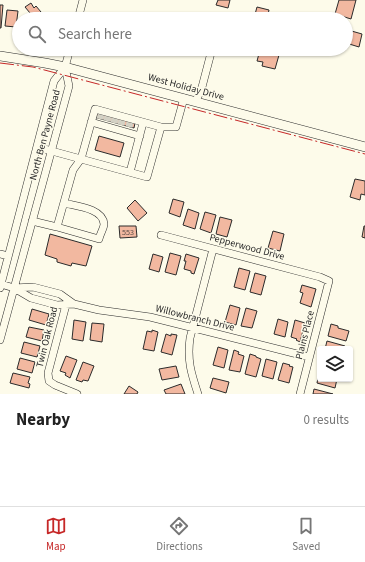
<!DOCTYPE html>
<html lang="en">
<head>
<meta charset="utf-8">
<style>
  body { margin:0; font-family:"Source Sans 3",sans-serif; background:#f2f2f2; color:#222 }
  .controls { position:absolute; right:12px; bottom:12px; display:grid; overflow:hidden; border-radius:4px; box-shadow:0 1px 3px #0004 }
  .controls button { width:36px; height:36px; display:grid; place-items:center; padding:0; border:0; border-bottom:1px solid #e0e0e0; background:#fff; color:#222; font:20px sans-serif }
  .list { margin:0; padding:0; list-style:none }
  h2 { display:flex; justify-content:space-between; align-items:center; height:52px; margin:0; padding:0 16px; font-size:17px }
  h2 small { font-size:13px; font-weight:400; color:#767676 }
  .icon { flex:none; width:22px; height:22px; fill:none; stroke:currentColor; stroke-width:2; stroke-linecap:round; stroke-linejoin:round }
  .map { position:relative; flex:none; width:365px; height:394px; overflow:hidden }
  .search { position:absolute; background:#fff; box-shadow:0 1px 3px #0004; left:12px; right:12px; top:12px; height:44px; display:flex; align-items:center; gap:10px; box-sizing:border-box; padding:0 14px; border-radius:22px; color:#767676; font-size:15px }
  .sheet { height:112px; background:#fff }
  nav { display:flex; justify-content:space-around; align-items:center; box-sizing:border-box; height:56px; border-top:1px solid #e0e0e0; background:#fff; font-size:11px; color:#767676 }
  nav a { display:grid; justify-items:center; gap:2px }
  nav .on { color:#c62828 }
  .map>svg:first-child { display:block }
  .building { fill:#f2b8a0; stroke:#2b2b2b }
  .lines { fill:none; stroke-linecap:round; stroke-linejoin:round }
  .minor-tunnel { stroke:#d3d1c4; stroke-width:7; stroke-dasharray:7 3.5; stroke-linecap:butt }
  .minor-casing { stroke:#2b2b2b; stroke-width:8 }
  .major-casing { stroke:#2b2b2b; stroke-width:10 }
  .minor { stroke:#fdfbea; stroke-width:7 }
  .major { stroke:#fdfbea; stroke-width:9 }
  .power { stroke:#c62828; stroke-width:1; stroke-dasharray:14 3 2 3; stroke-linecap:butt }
  .labels { text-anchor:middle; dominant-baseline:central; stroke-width:3; stroke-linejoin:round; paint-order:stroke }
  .number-label { font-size:8px; fill:#5d4e48 }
  .street-label { font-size:10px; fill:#2b2b2b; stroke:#fdfbea }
</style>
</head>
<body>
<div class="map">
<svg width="365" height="394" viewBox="0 0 365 394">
  <rect width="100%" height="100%" fill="#fdfbea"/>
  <path class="building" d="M218 0H230L228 8 216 5Z
    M339 0H356L351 19 335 14Z
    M31 3 34 8 36 6 46 18 44 19H35L25 7Z
    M0 5H3L1 28H0Z
    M257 7 269 10 267 19 254 18Z
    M7 10 18 11 16 27 5 26Z
    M348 30 362 34 359 47 346 43V32H347Z
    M182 49H208L206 55Z
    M260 50 279 55 275 69 262 66 263 62 257 61Z
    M95 112 135 123 134 128 94 117Z
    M99 136 124 143 120 157 95 150Z
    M355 179 365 181V195L361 194 360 200 350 197Z
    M173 199 184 202 180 217 169 213Z
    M135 200 147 213 138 221 127 208Z
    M188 209 199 213 195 229 183 225Z
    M205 212 216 215 211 233 200 229Z
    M220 217 232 220 227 237 216 234Z
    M119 226H136L137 237 120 238Z
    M364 226H365V238L362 237Z
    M273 231 284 234 280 251 268 248Z
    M50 234 92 246 86 266 72 263 71 266 57 262V259L45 255Z
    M170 253 181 256 176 275 165 272Z
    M153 254 163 257 159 272 149 269Z
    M186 254 199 258 194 274 191 273V271L184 269 186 261H184Z
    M239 268 250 271 245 290 234 287Z
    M255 273 266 276 261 295 250 292Z
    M302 285 316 289 311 307 300 303 303 293 300 292Z
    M230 305 240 308 236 325 225 322Z
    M246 308 257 311 252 328 241 326Z
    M32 309 49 314 46 325 29 320Z
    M278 319 288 322 285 337 274 334Z
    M74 320 86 322 83 341 72 339Z
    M295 320 305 323 300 342 296 340 297 339 291 337Z
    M92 323 104 324 102 342 90 340Z
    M331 324 338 326V328L349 331 346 341 328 336Z
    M29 327 44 330 42 341 26 337Z
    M152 330 158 332 154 351 143 349 147 331 152 332Z
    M166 334 171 336V334L177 335 172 355 161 352Z
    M327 341 345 346 344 349H325Z
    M24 342 40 346 37 357 21 353Z
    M218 347 228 350 224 368 213 365Z
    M234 350 239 352 238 354 244 356 240 372 229 370Z
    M250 354 256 356V357L261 359 256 377 245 374Z
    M66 356 77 360 70 378 65 375 66 373 60 371Z
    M20 358 35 362 32 373 17 369Z
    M266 359 277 362 273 379 262 376Z
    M83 362 94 366 88 381 83 380 82 382 76 380Z
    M283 363 290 365 289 366 293 367 289 383 278 380Z
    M176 366 179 377 162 380 159 369Z
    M13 373 30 377 28 383 30 384 29 388 10 383Z
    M319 373H320V379H337L335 388 317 383Z
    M213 378 229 382 226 393 210 388Z
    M181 384 185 394H166L164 390Z
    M129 386 138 392 137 394H124Z
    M314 389 333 394H313Z"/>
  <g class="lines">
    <path class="minor-tunnel" d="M100 119 101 114
      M107 121 108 116
      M114 123 115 118
      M121 125 122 120
      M129 127 130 122"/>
    <g class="minor-casing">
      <path id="minor" d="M78 19 83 0
        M196 101 202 87 212 49
        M91 122 140 136
        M161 127 147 177 81 159 95 109 161 127H176L184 98
        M37 147 81 159 73 170 57 227 99 239C100 234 104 228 104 224 103 208 75 206 64 203
        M130 172 143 123
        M32 221 57 227
        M161 235 320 277 329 281 300 394
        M0 254 8 256
        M1 284 14 288 31 298 57 305 74 304 60 294 33 287 14 288
        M0 288 54 81 65 67 70 49
        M67 301 48 373 49 381 55 385 77 394
        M74 304 99 310 150 317 309 357
        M0 340 69 86 65 67
        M198 394C191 373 187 360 190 338L213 249"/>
    </g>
    <g class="major-casing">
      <path id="major" d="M0 56 45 63 65 67 365 147"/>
    </g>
    <use href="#minor" class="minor"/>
    <use href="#major" class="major"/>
    <path class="power" d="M0 63 33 67 365 154"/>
  </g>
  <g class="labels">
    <g class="number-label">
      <text x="128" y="232">553</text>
    </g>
    <g class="street-label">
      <text transform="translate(186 87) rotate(15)">West Holiday Drive</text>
      <text transform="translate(45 135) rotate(-75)">North Ben Payne Road</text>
      <text transform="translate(247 247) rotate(15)">Pepperwood Drive</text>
      <text transform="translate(195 318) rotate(14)">Willowbranch Drive</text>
      <text transform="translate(305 335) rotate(-76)">Plains Place</text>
      <text transform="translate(47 337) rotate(-76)">Twin Oak Road</text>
    </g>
  </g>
</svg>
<div class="controls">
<button><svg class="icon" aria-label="layers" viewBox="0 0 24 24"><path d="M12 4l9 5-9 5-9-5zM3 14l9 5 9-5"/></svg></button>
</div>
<div class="search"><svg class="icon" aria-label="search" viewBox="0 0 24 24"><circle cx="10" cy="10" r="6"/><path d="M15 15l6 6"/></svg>Search here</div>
</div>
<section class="sheet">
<h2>Nearby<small>0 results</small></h2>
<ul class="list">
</ul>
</section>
<nav>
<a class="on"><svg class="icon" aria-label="map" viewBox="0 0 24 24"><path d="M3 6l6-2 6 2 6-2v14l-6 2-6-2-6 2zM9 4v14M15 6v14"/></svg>Map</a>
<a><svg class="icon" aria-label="directions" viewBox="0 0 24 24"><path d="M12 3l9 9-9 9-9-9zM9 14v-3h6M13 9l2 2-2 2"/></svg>Directions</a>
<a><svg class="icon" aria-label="saved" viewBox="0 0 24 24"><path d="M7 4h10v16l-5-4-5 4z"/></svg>Saved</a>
</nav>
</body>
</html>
